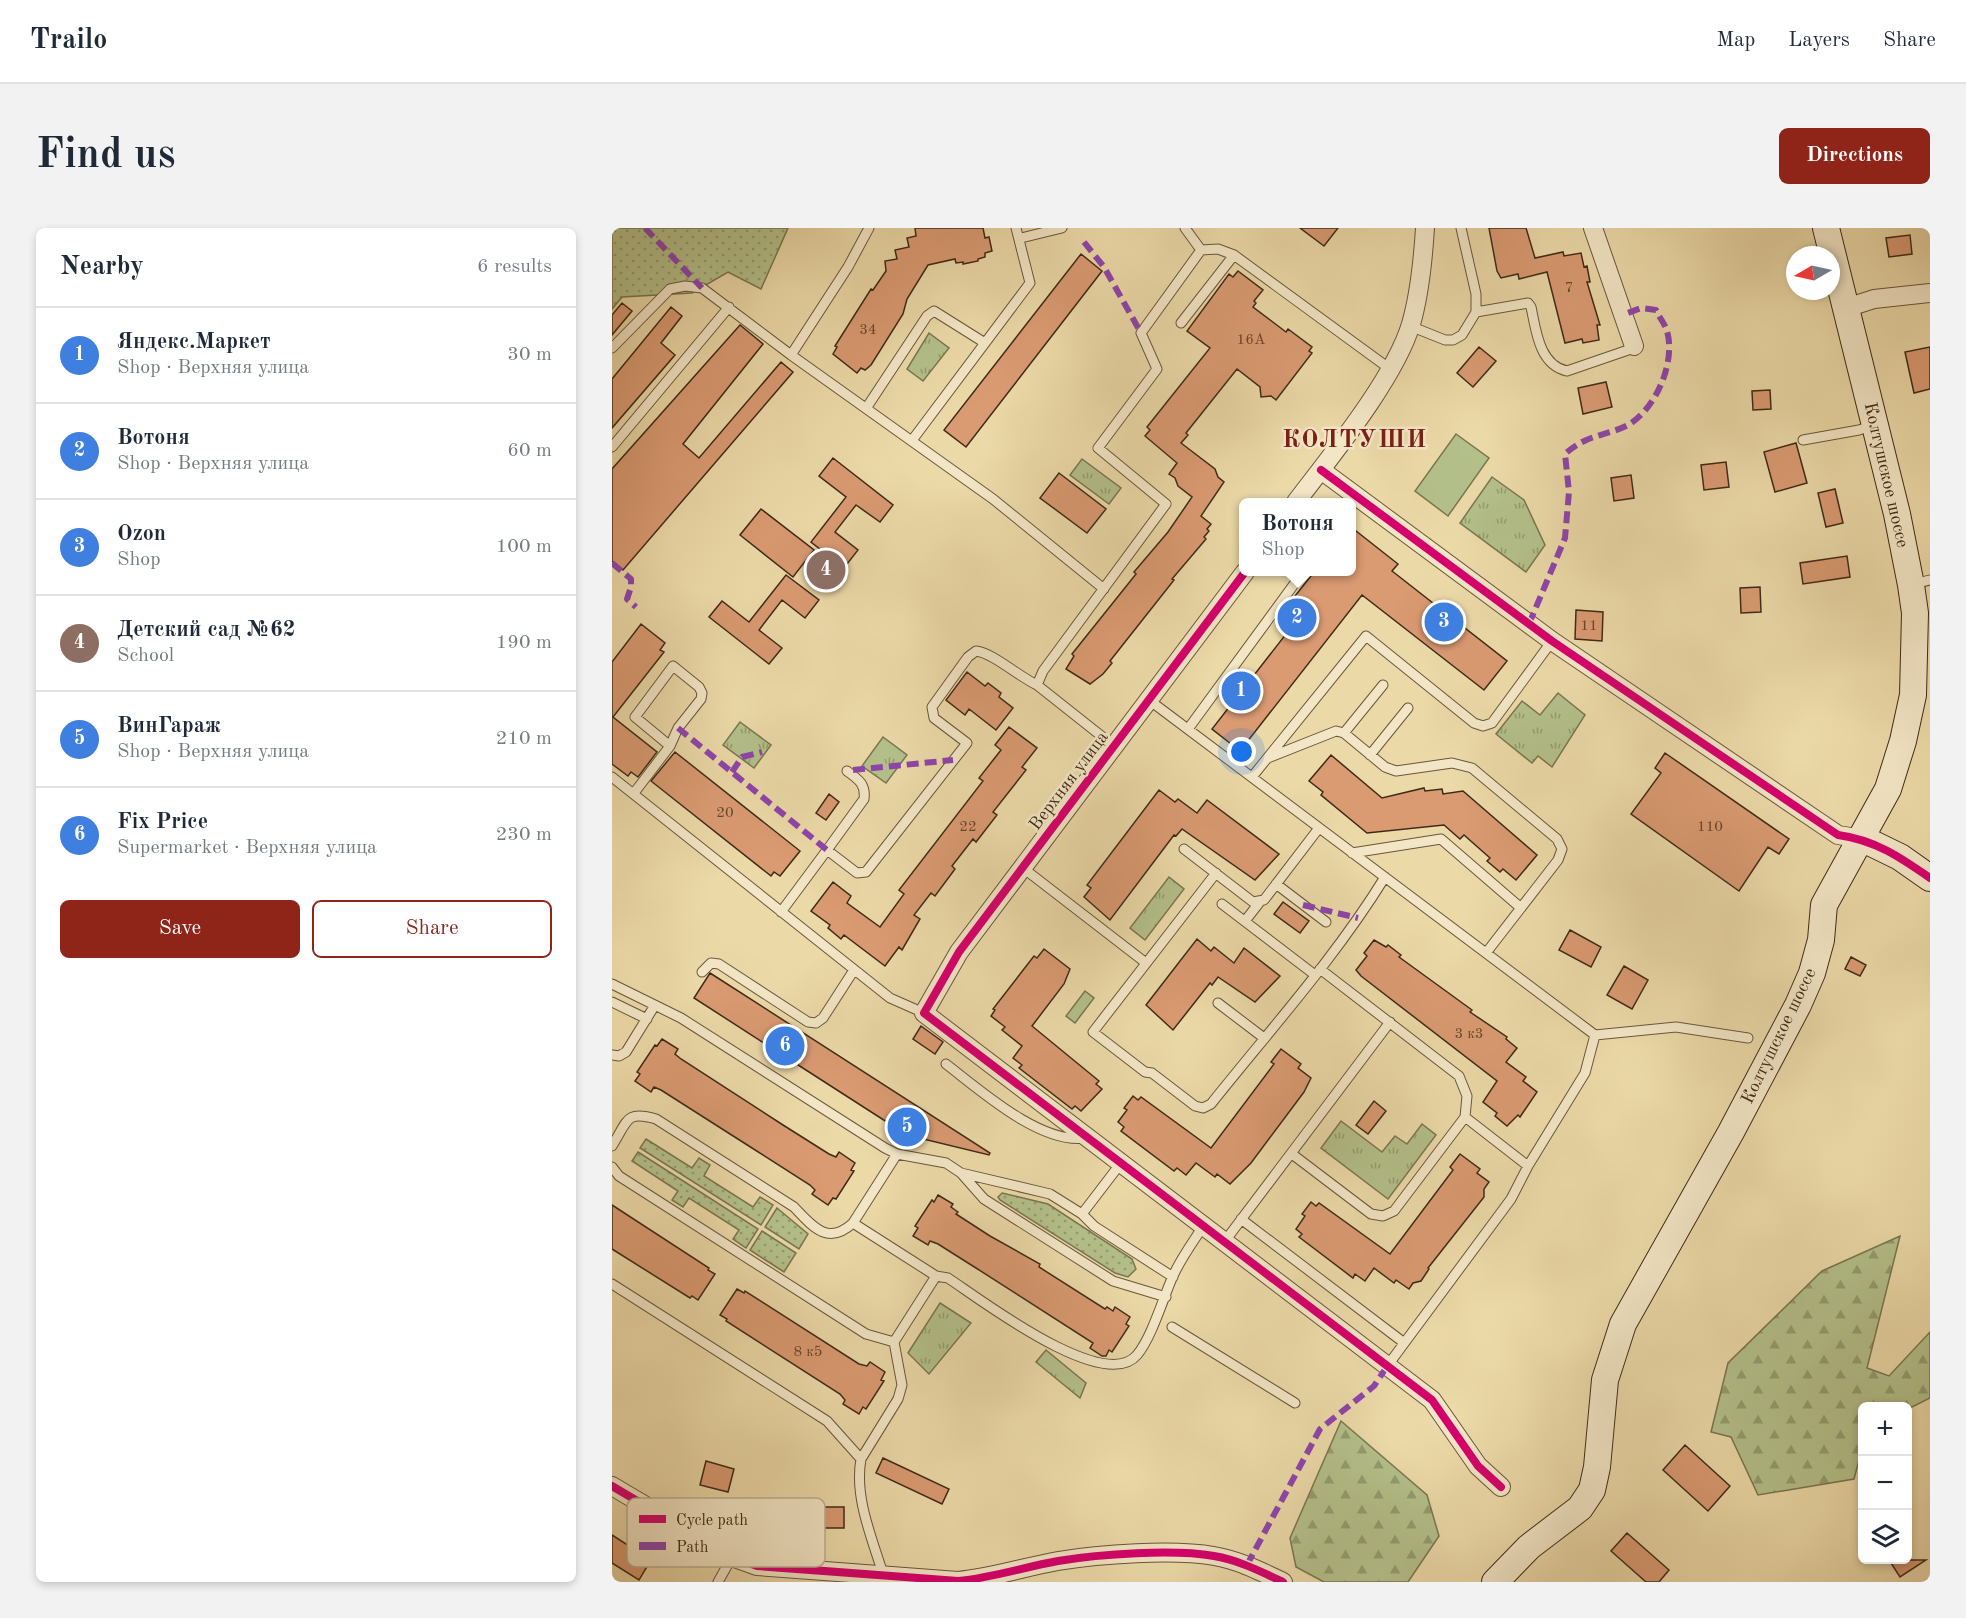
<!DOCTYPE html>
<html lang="en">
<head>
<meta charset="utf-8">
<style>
  body { margin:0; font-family:"Old Standard TT",serif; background:#f2f2f3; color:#1f2937 }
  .controls { position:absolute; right:18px; bottom:18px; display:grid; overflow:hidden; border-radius:9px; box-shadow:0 3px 9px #0003 }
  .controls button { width:54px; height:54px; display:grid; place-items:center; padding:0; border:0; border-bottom:2px solid #e0e1e3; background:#fff; color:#1f2937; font:30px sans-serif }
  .compass { position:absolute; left:1174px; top:18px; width:54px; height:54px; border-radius:50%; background:#fff; box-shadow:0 3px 9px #0003; rotate:261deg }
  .you { position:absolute; left:630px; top:524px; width:21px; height:21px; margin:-15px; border:4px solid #fff; border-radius:50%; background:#1a73e8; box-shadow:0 0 0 9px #1a73e833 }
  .badge { display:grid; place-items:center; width:39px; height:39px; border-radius:50%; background:#8f2418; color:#fff; font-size:20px; font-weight:700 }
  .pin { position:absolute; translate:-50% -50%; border:3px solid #fff; box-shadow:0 2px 6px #0006 }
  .popup { position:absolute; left:627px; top:270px; width:117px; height:78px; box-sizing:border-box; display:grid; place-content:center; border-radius:9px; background:#fff; filter:drop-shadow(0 2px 4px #0005); font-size:20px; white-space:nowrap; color:#747a83 }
  .popup b { font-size:22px; color:#1f2937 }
  .popup::after { content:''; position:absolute; left:50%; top:100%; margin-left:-12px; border:12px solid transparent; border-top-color:#fff }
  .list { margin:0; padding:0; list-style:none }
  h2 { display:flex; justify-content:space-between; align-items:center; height:78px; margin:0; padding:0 24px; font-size:26px }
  h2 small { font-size:20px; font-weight:400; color:#747a83 }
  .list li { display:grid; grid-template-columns:39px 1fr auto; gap:18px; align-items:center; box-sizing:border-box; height:96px; padding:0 24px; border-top:2px solid #e0e1e3 }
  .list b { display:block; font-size:22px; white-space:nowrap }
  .list p { margin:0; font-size:20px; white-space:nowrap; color:#747a83 }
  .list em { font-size:20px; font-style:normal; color:#747a83 }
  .actions { display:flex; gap:12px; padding:18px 24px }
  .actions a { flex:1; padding:14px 0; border:2px solid #8f2418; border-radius:9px; text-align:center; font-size:21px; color:#8f2418 }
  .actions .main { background:#8f2418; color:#fff }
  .icon { flex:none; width:33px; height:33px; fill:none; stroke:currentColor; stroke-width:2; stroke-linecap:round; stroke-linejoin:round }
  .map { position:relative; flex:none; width:1318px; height:1354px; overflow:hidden; border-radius:9px }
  header { display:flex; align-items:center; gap:36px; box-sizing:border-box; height:84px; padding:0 30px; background:#fff; border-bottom:2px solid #e0e1e3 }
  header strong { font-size:28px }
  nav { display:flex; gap:33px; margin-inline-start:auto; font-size:21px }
  .intro { display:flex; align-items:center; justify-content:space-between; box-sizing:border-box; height:144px; padding:0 36px }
  h1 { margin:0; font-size:42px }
  .button { padding:15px 27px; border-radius:9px; background:#8f2418; color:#fff; font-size:21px; font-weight:700 }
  main { display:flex; gap:36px; padding:0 36px }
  aside { flex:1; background:#fff; border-radius:9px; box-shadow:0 3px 9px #0003 }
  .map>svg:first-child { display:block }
  .grass { fill:url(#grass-dots); stroke:#7a7551; stroke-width:1.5 }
  .forest { fill:url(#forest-firs); stroke:#7a7551; stroke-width:1.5 }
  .park { fill:url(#park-tufts); stroke:#7a7551; stroke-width:1.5 }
  .garden { fill:#b4c08a; stroke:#7a7551; stroke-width:1.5 }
  .building { fill:#da9a72; stroke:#3f2a18; stroke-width:1.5 }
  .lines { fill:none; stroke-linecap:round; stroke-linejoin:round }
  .lane-casing { stroke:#6a563c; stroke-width:11 }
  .street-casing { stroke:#6a563c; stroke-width:20 }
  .secondary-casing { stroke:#3f2a18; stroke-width:28 }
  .lane { stroke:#f3e6c6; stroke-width:9 }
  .street { stroke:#f3e6c6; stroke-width:18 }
  .secondary { stroke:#f3e6c6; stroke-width:26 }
  .quiet { stroke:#8e44ad; stroke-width:6; stroke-dasharray:12 6; stroke-linecap:butt }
  .cycleway-casing { stroke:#f3e6c6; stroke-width:11 }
  .cycleway { stroke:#d6006c; stroke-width:8 }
  .labels { text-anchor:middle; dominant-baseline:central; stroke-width:5; stroke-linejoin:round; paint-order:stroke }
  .number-label { font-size:15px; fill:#66462e }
  .street-label { font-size:18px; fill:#3f2a18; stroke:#f3e6c6 }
  .district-label { font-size:24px; font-weight:bold; letter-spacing:1.5px; fill:#7a1f14; stroke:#f3e6c6 }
  .key { fill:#f3e6c6; stroke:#bdae92; stroke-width:1.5 }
  .key-label { font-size:16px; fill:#3f2a18 }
</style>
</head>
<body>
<header>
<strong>Trailo</strong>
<nav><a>Map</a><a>Layers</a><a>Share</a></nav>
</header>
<div class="intro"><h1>Find us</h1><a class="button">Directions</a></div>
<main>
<aside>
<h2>Nearby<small>6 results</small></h2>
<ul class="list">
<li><span class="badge" style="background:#3f7fe0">1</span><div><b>Яндекс.Маркет</b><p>Shop · Верхняя улица</p></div><em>30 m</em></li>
<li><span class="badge" style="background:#3f7fe0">2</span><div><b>Вотоня</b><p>Shop · Верхняя улица</p></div><em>60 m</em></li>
<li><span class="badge" style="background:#3f7fe0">3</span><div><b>Ozon</b><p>Shop</p></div><em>100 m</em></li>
<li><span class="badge" style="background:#8d6e63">4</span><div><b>Детский сад №62</b><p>School</p></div><em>190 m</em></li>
<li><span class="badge" style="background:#3f7fe0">5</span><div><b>ВинГараж</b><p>Shop · Верхняя улица</p></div><em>210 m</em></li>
<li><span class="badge" style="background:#3f7fe0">6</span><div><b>Fix Price</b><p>Supermarket · Верхняя улица</p></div><em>230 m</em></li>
</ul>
<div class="actions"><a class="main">Save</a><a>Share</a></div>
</aside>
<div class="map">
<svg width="1318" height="1354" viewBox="0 0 1318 1354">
  <defs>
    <pattern id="grass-dots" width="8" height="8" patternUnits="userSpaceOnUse" patternTransform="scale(1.5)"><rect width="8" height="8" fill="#b4c08a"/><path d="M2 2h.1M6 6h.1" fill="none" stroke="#949c70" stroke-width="1.8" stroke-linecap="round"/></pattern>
    <pattern id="forest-firs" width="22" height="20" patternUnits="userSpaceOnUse" patternTransform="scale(1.5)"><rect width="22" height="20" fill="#b4c08a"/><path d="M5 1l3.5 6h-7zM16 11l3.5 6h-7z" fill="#949c70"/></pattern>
    <pattern id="park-tufts" width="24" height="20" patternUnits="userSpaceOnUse" patternTransform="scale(1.5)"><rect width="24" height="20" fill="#b4c08a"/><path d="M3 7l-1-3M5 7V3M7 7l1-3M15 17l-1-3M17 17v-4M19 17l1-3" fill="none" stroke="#949c70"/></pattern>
  </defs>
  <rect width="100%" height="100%" fill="#ecd9a8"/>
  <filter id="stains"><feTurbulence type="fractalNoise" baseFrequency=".00333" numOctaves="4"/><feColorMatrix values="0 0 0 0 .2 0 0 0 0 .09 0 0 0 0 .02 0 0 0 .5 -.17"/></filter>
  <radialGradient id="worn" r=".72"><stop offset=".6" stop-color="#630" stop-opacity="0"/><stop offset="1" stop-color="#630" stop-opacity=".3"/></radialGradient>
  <path class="grass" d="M0 0H176L149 61 116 44 80 65 10 69 0 81Z
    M34 911 80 940 87 930 98 937 92 948 141 979 148 969 161 977 149 997 28 920Z
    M26 924 146 1001 134 1020 121 1011 127 1002 77 970 71 979 60 972 66 963 20 933Z
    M390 965 436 976 520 1031 524 1041 516 1049 503 1045 388 972 386 969Z
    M165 980 196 1006 187 1021 153 999Z
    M150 1003 184 1025 172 1044 138 1022Z"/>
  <path class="forest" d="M1288 1008 1255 1140 1277 1148 1318 1104V1170L1296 1181V1178H1250V1221L1242 1251 1146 1267 1119 1209 1099 1204 1116 1135 1210 1043Z
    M729 1193 815 1267 827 1308 796 1354H712L684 1339 678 1310Z"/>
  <path class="park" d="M317 105 337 120 311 153 295 141Z
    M470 231 509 260 497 276 458 247Z
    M880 249 912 272 933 317 914 344 848 295Z
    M946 465 973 487 940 539 926 528 920 535 884 506 910 473 928 487Z
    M128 494 159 517 142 540 111 517Z
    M271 509 295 527 274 555 250 538Z
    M557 649 572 661 533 712 518 700Z
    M473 763 482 770 463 795 454 788Z
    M729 893 770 924 783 908 795 916 810 896 824 907 776 971 709 920Z
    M328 1075 359 1095 317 1146 296 1125Z
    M434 1122 474 1155 468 1170 424 1134Z"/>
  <path class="garden" d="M844 206 877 230 836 288 803 263Z"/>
  <path class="building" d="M303 0H371L373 10 377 9 380 23 373 25V29L366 31V33L351 36V34L344 35 343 31 316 37 295 71 291 86 259 137 253 142 249 140 245 145 221 126 225 119 223 118 259 61 261 62 274 43 273 33 285 31 283 22 297 19 295 10 304 8Z
    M688 0H726L712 18Z
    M877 0H914L923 30 951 24 952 28 969 25 972 39 975 38 978 54H975L988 97H985L987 112 971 115 970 111 953 115 935 44 907 51 906 46 889 50 885 43Z
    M1298 7 1300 26 1277 29 1274 10Z
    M469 26 490 43 354 219 332 202Z
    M626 43 651 62 642 73 644 75 641 79 674 104 676 101 700 119 697 123 700 125 664 172 659 168 649 169 648 159 625 141 574 205 576 207 569 215 603 241 606 249 612 254 589 288 599 296 595 301 597 303 592 309 594 311 560 351 562 352 498 433 500 435 491 446 478 456 454 441 462 428 460 426 524 346 522 344 556 304 580 269 566 258 563 250 557 246 565 235 533 208 538 202 535 199 598 120 575 103 617 46 621 49Z
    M10 75 20 83 0 107V87Z
    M59 79 70 88 49 115 63 127 0 200V151Z
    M128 97 151 116 71 216 87 230 169 134 181 144 11 342 0 333V241Z
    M867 119 884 133 861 159 845 145Z
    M1318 119V161L1302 165 1293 124Z
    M994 154 1000 179 971 186 966 160Z
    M1158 162 1159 181 1141 182 1140 163Z
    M1184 215 1195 255 1163 264 1152 224Z
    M221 230 281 277 268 294 244 277 223 304 246 322 232 340 199 314 234 269 207 248Z
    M1114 234 1117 259 1092 262 1089 237Z
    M447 245 494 281 475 305 428 270Z
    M1019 247 1022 270 1002 273 999 250Z
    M1223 261 1231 295 1214 299 1206 265Z
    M149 281 202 322 181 349 128 307Z
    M739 299 786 336 780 343 895 433 872 462 750 367 628 523 600 501 692 383 679 373 702 344H739Z
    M1235 328 1238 349 1191 356 1188 335Z
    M174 347 207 372 193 390 170 372 147 402 170 420 157 436 97 389 110 373 137 394Z
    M1148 359 1149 384 1129 385 1128 360Z
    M964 382 991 384 990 413 963 411Z
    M29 396 53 415 48 422 52 424 1 489 45 524 26 549 19 544 16 548 0 536V434Z
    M355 444 373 458 376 455 389 465 387 469 401 480 384 502 357 481 353 487 334 472Z
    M397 499 425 520 410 539 414 542 381 584 385 587 364 614 361 611 340 638 343 641 323 668 319 665 302 687 308 691 290 722 287 719 273 738 232 707 229 711 216 700 218 697 199 683 221 654 239 668 235 675 268 699 292 666 287 662 371 553 367 550 389 522 383 517Z
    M63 524 188 623 168 648 162 644 159 648 39 553Z
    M1053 525 1177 611 1167 626 1156 619 1127 663 1019 586 1049 545 1043 540Z
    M719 527 770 570 812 560 813 563 830 561 831 566 851 563 925 627 904 652 891 641 888 644 875 633 878 630 852 607 848 611 832 597 755 605 709 567 711 564 697 553Z
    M547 562 563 574 566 571 585 585 595 572 667 626 643 652 570 601 564 608 562 607 498 692 472 669 479 660 475 657Z
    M217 566 227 574 214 592 204 585Z
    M671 674 697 693 688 705 662 686Z
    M958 702 989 719 979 739 947 722Z
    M585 711 599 723 602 719 622 735 632 720 668 748 643 774 606 749 600 757 598 755 561 802 534 777Z
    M762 712 774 719 776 717 789 727 787 729 860 782 858 784 895 809 894 811 905 820 894 834 914 849 911 853 925 864 908 889 906 887 895 898 883 888 885 885 871 874 885 853 749 748 744 742 755 728 752 725Z
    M432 721 458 741 452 756 420 798 487 853 484 856 490 861 469 883 463 878 460 881 407 840 410 837 401 830 410 818 390 802 393 799 379 788 383 782 381 781 422 728 425 730Z
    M1239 729 1254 737 1248 748 1233 741Z
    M1012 738 1036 752 1020 781 995 767Z
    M98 745 378 925 377 927 295 907 82 770Z
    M309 798 331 814 323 826 301 811Z
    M50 811 66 821 63 826 69 831 171 897 217 926 224 929 227 924 243 935 239 942 242 943 224 971 221 970 216 977 200 966 203 962 198 957 140 920 49 862 42 859 39 864 23 853 28 846 25 844 43 817 45 818Z
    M669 821 689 836 686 840 699 850 692 864 639 935 618 956 605 946 603 949 584 935 574 947 565 940 562 943 509 903 512 899 506 894 515 882 512 880 521 868 526 872 529 869 599 920 662 836 659 834Z
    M762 873 774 883 756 906 744 897Z
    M848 926 868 941 865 945 877 954 872 961V969L816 1040 817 1041 809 1053 801 1055 797 1061 784 1052 782 1055 762 1040 753 1053 743 1046 741 1050 687 1009 690 1006 684 1001 693 988 690 986 699 974 704 978 707 975 778 1026 841 942 838 939Z
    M326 967 341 976 339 979 346 984 344 986 378 1008 428 1036 427 1039 493 1081 495 1079 501 1083 503 1079 518 1089 514 1096 517 1098 500 1124 497 1122 494 1128H490L478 1120 481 1115 364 1040 326 1016 318 1013 316 1017 301 1008 306 1000 303 998 320 972 322 974Z
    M0 977 97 1040 96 1042 103 1046 86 1072 80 1068 78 1070 0 1021Z
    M125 1061 132 1065 133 1063 247 1136 255 1138 258 1134 273 1144 269 1152 272 1153 254 1181 251 1179 247 1186 231 1176 233 1172 228 1166 114 1093 115 1091 108 1087Z
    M1073 1217 1118 1258 1096 1283 1051 1242Z
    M271 1230 337 1261 330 1276 264 1245Z
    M94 1233 122 1241 116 1264 88 1257Z
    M208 1279H232V1300H208Z
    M150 1293 177 1294 176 1324 150 1323Z
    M1015 1305 1057 1342 1047 1354H1034L999 1323Z
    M0 1307 39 1332 27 1352 0 1335Z
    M1277 1332H1314L1288 1349Z"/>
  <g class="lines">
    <g class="lane-casing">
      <path id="lane" d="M257 0 236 39 179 127 381 271 492 361
        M573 0 589 22 606 21 622 27 778 141
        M409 10 450 0
        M864 84 916 75 919 79C924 102 927 137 955 143L1019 121 1022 118
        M569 95 622 27
        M798 98 833 112H841L850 107 864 84V66L849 0
        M0 120 58 61 73 58 90 60 179 127
        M255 179 315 88 322 83 373 115
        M301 211 418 55 404 0
        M1191 212 1247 202 1262 197
        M0 219 117 79
        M1301 356 1318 352
        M537 472 983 807 1064 799 1136 810
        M576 501 691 344
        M732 505 771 457
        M502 518 425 457 431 443 554 276 486 220 545 141 529 105 589 22
        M758 527 796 480
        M656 530 724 503 732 505 773 539 784 543 840 535 860 540 945 611 950 621 946 632 874 725
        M0 549 278 770 312 785
        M640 549 754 408 862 495 871 498 880 495 940 413
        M22 565 58 518 66 500 89 471 90 465 87 459 61 438 23 489 58 518
        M572 621 641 674 652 672 707 600
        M215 622 252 571C254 556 246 551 235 543
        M740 625 829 611 909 680
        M411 640 534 735
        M604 645 481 804 533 844 540 845 583 878 591 880 599 876C658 802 723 730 773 649
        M664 656 714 694
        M610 676 703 747
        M169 684 215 622 245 645 254 644 355 515 322 490 320 479 356 429 364 423C381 425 406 448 425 457
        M633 693 647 675
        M90 744 99 735 107 736 196 794 204 795 211 790 242 742
        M0 756 69 790 273 920 285 926 334 935 349 945 438 966 470 986 482 998 561 1049
        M0 774 35 791
        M606 775 652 810
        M0 827 7 828 14 824 43 777
        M334 836C368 862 429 917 474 910
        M853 889 916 938
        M0 918C16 893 13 882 44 891L182 979C201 999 216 1018 241 995L285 926
        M680 926 759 986 771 988 782 983 853 889 855 868 847 848 708 741
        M0 939 7 948 254 1106 282 1114 290 1157 286 1171 249 1231C242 1269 260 1310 271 1346
        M349 945 372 971 501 1053 554 1069
        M470 986 509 935
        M629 991 791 1114
        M241 995 324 1048 336 1050C368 1071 492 1166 525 1127 540 1109 551 1070 561 1048 569 1030 581 1014 592 997
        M613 1013 778 794
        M0 1056 215 1193 249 1231
        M560 1099 683 1175
        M282 1114 324 1048
        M776 1137 899 971 916 938 973 845 983 807
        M106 1354 120 1329"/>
    </g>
    <g class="street-casing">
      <path id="street" d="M981 0 1022 118
        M1234 80 1262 71 1318 65
        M709 242 940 413 1226 607 1251 611
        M684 274C719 228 783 150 799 96 808 65 811 32 813 0
        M633 344 347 724 312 785 820 1172 866 1238 889 1259
        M0 1258 120 1329 145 1338 346 1353C380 1350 412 1339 446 1333 488 1326 561 1321 602 1328 626 1332 648 1343 671 1354"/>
    </g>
    <g class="secondary-casing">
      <path id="secondary" d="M1251 611 1288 629 1318 650
        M883 1354 917 1319 968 1280 980 1262 985 1239 993 1152 1011 1096 1119 904 1186 777 1200 745 1209 712 1212 677 1276 561 1291 513 1301 467 1303 385 1299 357 1285 286 1214 0"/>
    </g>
    <use href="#lane" class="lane"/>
    <use href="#street" class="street"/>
    <use href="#secondary" class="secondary"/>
    <path class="quiet" d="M33 0 90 60
      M472 14 492 39 529 105
      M0 335 19 351V359L15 371 24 379
      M917 396 953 310 957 264 953 226C975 206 992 209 1016 197 1044 181 1064 134 1055 103 1053 96 1047 89 1044 82L1029 80 1013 86
      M66 500 215 622
      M241 542 341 532
      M120 544 130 529 150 524
      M691 677 746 690
      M635 1337 708 1201 762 1158 776 1137"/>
    <g class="cycleway-casing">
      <path id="cycleway" d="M709 242 940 413 1226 607C1263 612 1288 629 1318 650
        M633 344 347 724 312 785 820 1172 866 1238 889 1259
        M0 1258 120 1329 145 1338 346 1353C380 1350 412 1339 446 1333 488 1326 561 1321 602 1328 626 1332 648 1343 671 1354"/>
    </g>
    <use href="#cycleway" class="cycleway"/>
  </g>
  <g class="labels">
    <g class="number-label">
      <text x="957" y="60">7</text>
      <text x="256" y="102">34</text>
      <text x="639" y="112">16А</text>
      <text x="977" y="398">11</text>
      <text x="113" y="585">20</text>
      <text x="356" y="599">22</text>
      <text x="1098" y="599">110</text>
      <text x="857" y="806">3 к3</text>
      <text x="196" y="1124">8 к5</text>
    </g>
    <g class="street-label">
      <text transform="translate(1274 247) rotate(77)">Колтушское шоссе</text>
      <text transform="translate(457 553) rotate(-53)">Верхняя улица</text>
      <text transform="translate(1167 808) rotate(-64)">Колтушское шоссе</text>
    </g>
    <g class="district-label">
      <text x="743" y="213">КОЛТУШИ</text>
    </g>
  </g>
  <rect x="15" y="1270" width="198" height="69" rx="9" class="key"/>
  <rect x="27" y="1287" width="27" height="8" fill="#d6006c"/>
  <rect x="27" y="1314" width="27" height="8" fill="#8e44ad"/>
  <g class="key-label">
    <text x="64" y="1297">Cycle path</text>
    <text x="64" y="1324">Path</text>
  </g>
  <rect width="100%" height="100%" filter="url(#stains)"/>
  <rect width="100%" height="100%" fill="url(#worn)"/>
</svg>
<div class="controls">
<button>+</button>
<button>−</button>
<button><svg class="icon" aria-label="layers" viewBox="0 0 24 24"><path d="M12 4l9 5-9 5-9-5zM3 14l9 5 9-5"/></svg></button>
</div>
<svg class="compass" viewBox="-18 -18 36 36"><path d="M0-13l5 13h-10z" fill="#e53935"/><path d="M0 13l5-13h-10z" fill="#747a83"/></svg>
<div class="you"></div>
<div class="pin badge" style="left:629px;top:463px;background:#3f7fe0">1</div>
<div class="pin badge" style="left:685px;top:390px;background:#3f7fe0">2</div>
<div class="popup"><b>Вотоня</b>Shop</div>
<div class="pin badge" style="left:832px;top:394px;background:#3f7fe0">3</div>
<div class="pin badge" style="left:214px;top:342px;background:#8d6e63">4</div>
<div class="pin badge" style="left:295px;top:899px;background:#3f7fe0">5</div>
<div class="pin badge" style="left:173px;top:818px;background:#3f7fe0">6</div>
</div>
</main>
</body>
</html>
